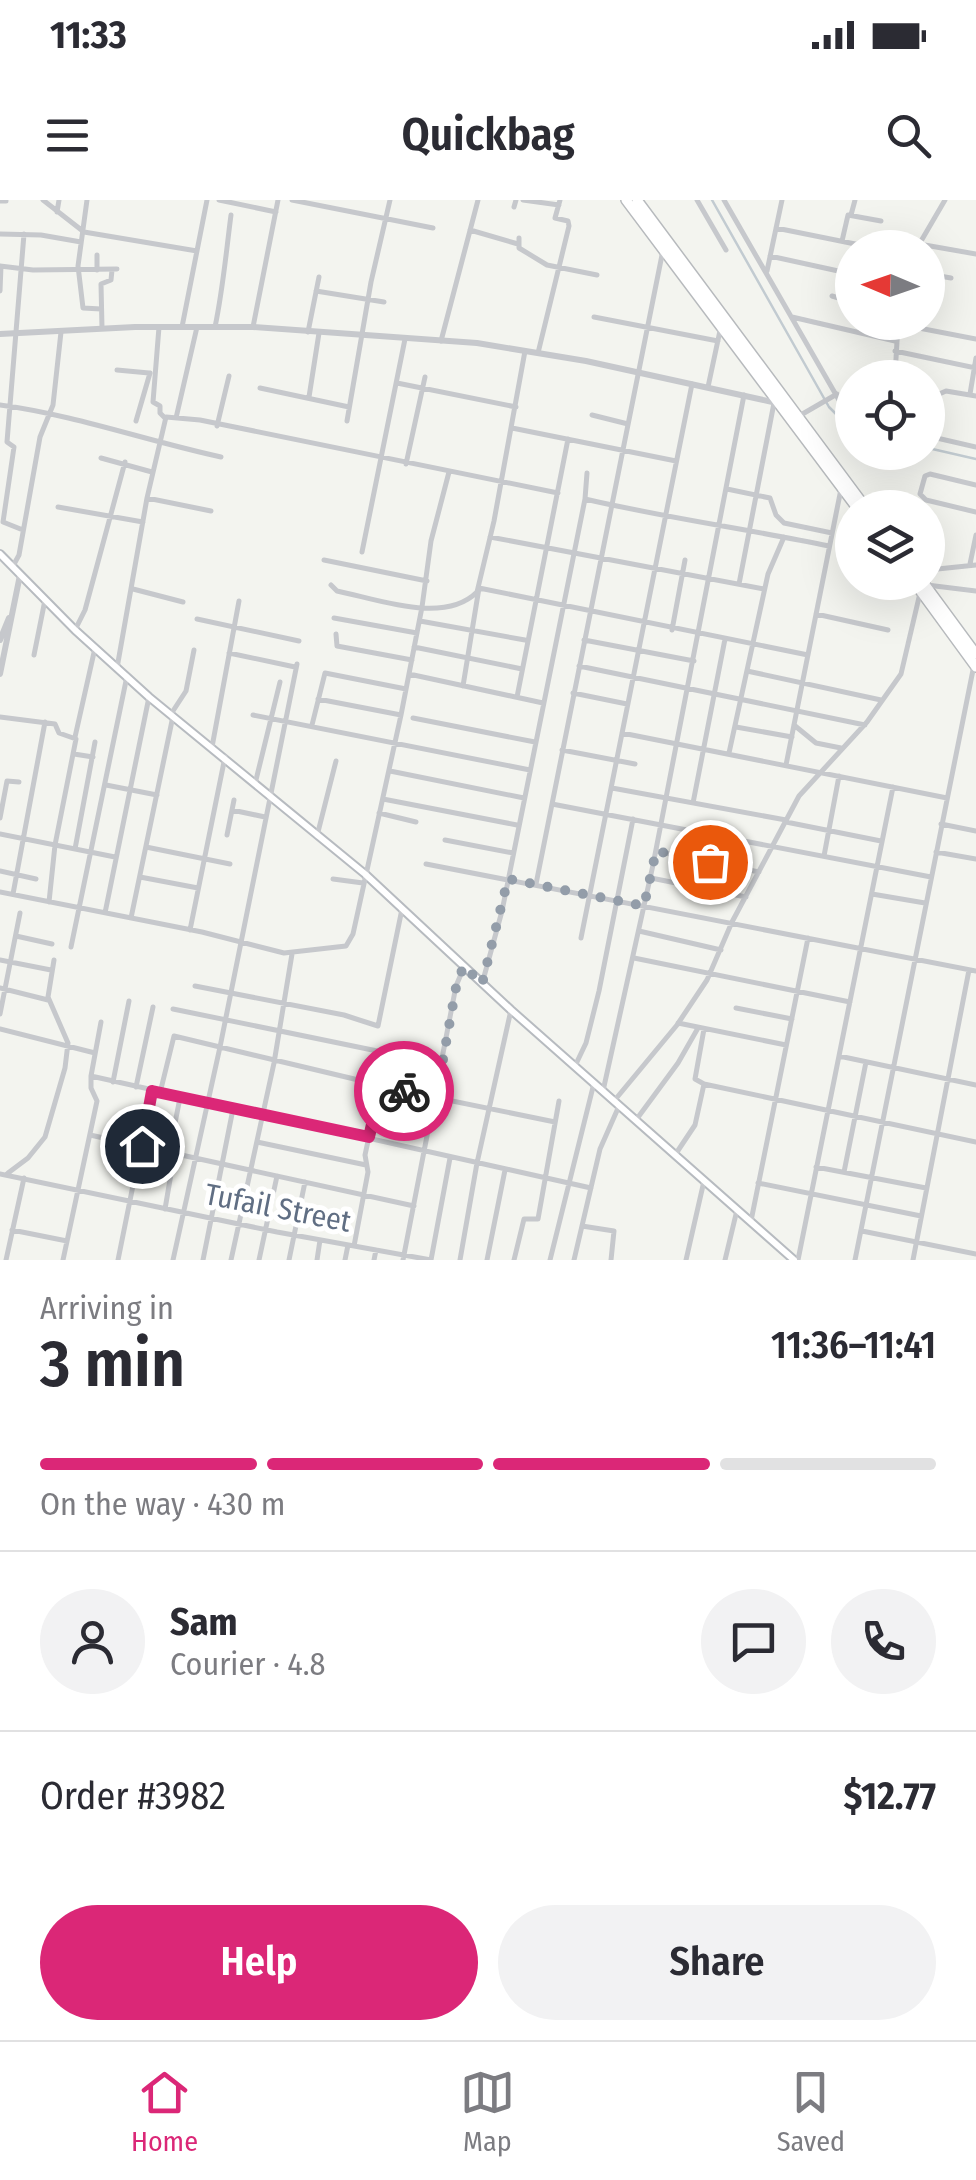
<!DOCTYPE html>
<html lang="en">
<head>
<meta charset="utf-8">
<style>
	body { margin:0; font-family:"Fira Sans Condensed",sans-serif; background:#f2f2f3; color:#2b2b33; height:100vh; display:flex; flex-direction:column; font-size:38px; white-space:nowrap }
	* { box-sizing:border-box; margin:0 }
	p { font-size:32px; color:#7c7c81 }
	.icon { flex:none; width:55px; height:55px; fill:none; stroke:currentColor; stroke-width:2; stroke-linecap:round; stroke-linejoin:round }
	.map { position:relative; height:1060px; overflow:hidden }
	.side { display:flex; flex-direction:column; background:#fff; flex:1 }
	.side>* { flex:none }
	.needle { width:65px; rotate:272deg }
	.buttons { position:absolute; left:835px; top:30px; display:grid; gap:20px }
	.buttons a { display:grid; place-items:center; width:110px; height:110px; border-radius:50%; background:#fff; box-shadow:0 10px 40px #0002; font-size:50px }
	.pin { position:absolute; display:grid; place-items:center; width:85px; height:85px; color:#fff; margin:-42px; border:5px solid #fff; border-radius:50%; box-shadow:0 2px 10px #0007 }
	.courier { position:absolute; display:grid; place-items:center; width:100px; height:100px; margin:-50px; border:8px solid #db2777; border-radius:50%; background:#fff; color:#222; box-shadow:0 2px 12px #0007 }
	.summary em { font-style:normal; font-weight:600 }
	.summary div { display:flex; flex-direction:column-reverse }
	.summary { display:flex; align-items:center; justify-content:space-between; height:170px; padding:0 40px }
	h1 { font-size:65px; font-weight:600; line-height:75px }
	.bar { display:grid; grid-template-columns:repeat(4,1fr); gap:15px 10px; align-content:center; height:120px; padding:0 40px }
	.bar i { height:12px; border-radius:8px; background:#e1e1e2 }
	.bar .active { background:#db2777 }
	.bar p { grid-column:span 4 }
	.line { display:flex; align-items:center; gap:25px; padding:0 40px; border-top:2px solid #e1e1e2 }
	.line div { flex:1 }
	.round { display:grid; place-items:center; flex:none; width:105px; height:105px; border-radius:52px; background:#f2f2f3 }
	.button { display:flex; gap:20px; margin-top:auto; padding:20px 40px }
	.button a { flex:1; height:115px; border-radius:60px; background:#db2777; color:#fff; font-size:40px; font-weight:600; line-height:115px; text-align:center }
	.button a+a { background:#f2f2f3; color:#2b2b33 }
	.status { display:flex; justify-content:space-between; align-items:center; height:70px; padding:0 50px; background:#fff; direction:ltr }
	.status svg { height:28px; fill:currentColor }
	header { display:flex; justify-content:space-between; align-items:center; height:130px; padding:0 40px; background:#fff; font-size:45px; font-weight:600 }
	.tab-bar { display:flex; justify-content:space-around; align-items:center; height:140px; border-top:2px solid #e1e1e2; background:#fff; font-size:28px; color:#7c7c81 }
	.tab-bar a { display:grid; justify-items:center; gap:5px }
	.tab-bar .active { color:#db2777 }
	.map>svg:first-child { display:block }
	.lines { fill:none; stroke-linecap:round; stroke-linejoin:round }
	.stream { stroke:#c2cbd1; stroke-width:2.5 }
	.secondary-casing { stroke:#b7bbc0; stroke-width:10 }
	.trunk-casing { stroke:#b7babd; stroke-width:12 }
	.minor { stroke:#c6c8cc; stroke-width:5 }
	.tertiary { stroke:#c6c8cc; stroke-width:6 }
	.secondary { stroke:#fff; stroke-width:6 }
	.trunk { stroke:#fff; stroke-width:9 }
	.done { stroke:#939da9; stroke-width:10; stroke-dasharray:0 18 }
	.route { stroke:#db2777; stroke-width:12 }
	.labels { text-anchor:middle; stroke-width:10; stroke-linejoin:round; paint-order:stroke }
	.street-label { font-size:30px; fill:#606e83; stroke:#fff }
</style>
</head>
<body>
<div class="status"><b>11:33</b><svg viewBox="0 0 49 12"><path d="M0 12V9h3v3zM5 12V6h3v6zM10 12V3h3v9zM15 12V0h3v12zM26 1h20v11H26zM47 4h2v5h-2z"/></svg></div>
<header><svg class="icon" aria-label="menu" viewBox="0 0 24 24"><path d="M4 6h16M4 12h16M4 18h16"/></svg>Quickbag<svg class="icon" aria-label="search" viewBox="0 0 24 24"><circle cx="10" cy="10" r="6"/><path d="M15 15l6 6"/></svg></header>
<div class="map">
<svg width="976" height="1060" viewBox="0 0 976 1060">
	<rect width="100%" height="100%" fill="#f3f4ef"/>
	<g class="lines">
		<path class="stream" d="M712,0L829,207L852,230
			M928,248L976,259"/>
		<g class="secondary-casing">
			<path id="secondary" d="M0,354L75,430L149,497L365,674L511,810L794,1060"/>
		</g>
		<g class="trunk-casing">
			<path id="trunk" d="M626,0L857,308
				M637,0L866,308
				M914,382L976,467
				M923,382L976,454"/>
		</g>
		<path class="minor" d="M43,0L84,32L197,51
			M87,0L78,66L83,108L101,109
			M219,0L276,12
			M292,0L433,28
			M523,0L559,5
			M697,0L726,50
			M724,0L843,207L852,216
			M0,1H6
			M514,7L516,0
			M57,12L59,0
			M851,15L855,0
			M776,28L875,48
			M470,30L518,44
			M0,34L41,35L81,42
			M519,38V48L547,65L597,75
			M842,41L848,15L881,21
			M919,44L976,54
			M917,48L945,0
			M770,56L852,74
			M0,66L33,70L117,69
			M97,70V55
			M767,71L782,0
			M928,74L951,78
			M0,91L1,66
			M316,91L384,102
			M832,96L852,102
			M594,117L718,141
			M792,117L895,141
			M898,124L976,139
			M159,127L153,202L160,206V213L165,218
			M182,127L207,0
			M215,127C223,89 226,53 231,15
			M253,127L278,0
			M102,128L101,84L111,80L112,70
			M308,132L319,77
			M441,141L478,0
			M895,151L976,168
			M538,153L569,26L568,21L555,18L560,0
			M117,170L149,173
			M895,176L898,124
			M397,183L516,207
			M708,187L721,126
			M260,188L349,207
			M970,194L976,158
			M309,197L319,133
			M930,198L946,191L976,196
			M0,205C75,215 147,241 221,257
			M592,215L628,224
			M799,216L837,194
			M176,218L197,127
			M136,221L150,173
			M347,221L371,82L390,0
			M217,226L229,176
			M512,228L676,261
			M928,236L976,247
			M101,258L152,272
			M406,264L425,177
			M587,273L585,299C666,318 748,329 829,346
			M976,285L930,274L925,276L920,294L926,300L976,312
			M727,289L770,298L776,315L784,323L832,333
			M147,298L211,311
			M58,307L143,322
			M866,307L888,308
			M23,330L3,322L14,247L7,242L24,34
			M490,337L764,389
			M362,352L405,139
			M324,360L427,381
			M970,364L976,335
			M13,366L19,355L40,237L53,205L61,132
			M928,370L976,365
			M739,384L774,203
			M331,385L337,391C377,399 444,425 477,392L494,321L525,151
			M927,385L976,391
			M133,389L183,402
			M816,414L888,430
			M334,418L417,433
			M197,419L299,441
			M420,421L525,440
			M75,430L85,410L125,262
			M672,430L685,360
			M336,434L337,446L412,460
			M584,440L694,461
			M414,447L522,469
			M229,453L295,467
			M34,455L45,400
			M579,466L865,525
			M117,468L147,298L166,217L200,220L558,293
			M747,471L881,500
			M409,474L543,503
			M463,486L479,388L808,455
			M573,493L627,504
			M517,497L568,239
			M318,499L401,515
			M171,514L186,491L194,450
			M253,515L530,570
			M0,517L55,524L59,533L76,539L55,645L49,702
			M413,518L535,542
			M312,525L325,473L406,489
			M794,525L816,543L841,548
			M736,527L792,537
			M622,533L947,598
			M75,537L95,448
			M212,547L239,401
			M562,550L635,564
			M729,553L768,374L784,337
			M74,554L93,557
			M786,565L841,289
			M390,571L524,598
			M255,584L280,482
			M106,585L157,595
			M612,588L786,620
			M383,599L517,625
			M693,603L725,439
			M552,604L931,677
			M232,610L265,617
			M379,613L416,622
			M0,618L7,581L19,582
			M786,622L881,641
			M941,624L976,631
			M0,634L115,657
			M227,635L234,600
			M317,636L336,561
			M445,640L513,653
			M146,647L230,664
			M75,649L95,542
			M656,651L759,672
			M936,652L976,659
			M824,656L839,576
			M709,662L715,635
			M426,664L976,771
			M0,671L36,679
			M140,677L198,688
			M651,678L746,697
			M333,679L363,683
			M536,684L663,50
			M0,692L202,732L284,753L346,746L353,734L401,515L422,407L431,341L449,272
			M13,694L45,522
			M872,694L925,703
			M105,713L149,497
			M131,718L173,516
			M190,730L225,557
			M639,731L721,750
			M16,736L52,744
			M581,738L692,184
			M71,747L127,476
			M634,758L850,802
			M0,760L51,770
			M482,784L502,711L585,299
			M195,786L344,815L378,826L402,709
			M0,788L48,800
			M736,808L792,819
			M173,809L387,853L365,955L368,972L354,1046
			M0,814L20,713
			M101,822L91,876L591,988
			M678,823L786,845
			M0,829L95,853
			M839,856L976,885
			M575,866L586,843L599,791L633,619
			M113,882L129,801
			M704,884L695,879L704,829
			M136,887L153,807
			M603,891L653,665L744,195
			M160,893L174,836L413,893L555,922
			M614,901L677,825L707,780L732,722L799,596L867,522L901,474L920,393
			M374,914L430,926
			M636,920L678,863L698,828
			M90,935L414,1006
			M257,942L366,965
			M675,955L695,925L704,884L976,942
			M816,967L926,988
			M844,972L866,862
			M8,973L28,958L45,937L65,868L68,843L48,797L54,760
			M0,974L277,1032L431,1060L450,958
			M758,983L921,1016
			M165,1009L171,974L166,968L180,898
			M751,1021L808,738
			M582,1026L614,1031L611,1060
			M12,1030L67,1041
			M862,1031L976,1054
			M6,1060L24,978
			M63,1060L97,901L91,888V876
			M118,1060L152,891
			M173,1060L220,847L297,464
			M203,1060L233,909
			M231,1060L274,863L292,754
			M259,1060L277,976
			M289,1060L305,982
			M317,1060L320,1040
			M345,1060L348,1045
			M374,1060L376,1050
			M403,1060L456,786L464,767
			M460,1060L477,963L511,810
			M487,1060L505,970
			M514,1060L524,1019H538L559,901
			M550,1060L594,883
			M574,1060L600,949L619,906
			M686,1060L704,981
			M725,1060L737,1010
			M798,1060L893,587
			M855,1060L974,465
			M913,1060L969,770"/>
		<path class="tertiary" d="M0,134L135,127H253L477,143L586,161L777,203
			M0,440L9,418
			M0,474L20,375"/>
		<use href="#secondary" class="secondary"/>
		<use href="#trunk" class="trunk"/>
	</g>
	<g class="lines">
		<path class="done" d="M404,891L436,898L457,782L464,766L482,784L508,679L644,706L656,651L710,662"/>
		<path class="route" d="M142,946L152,891L369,937L381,886L404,891"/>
	</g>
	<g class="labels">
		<g class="street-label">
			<text transform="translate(278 1008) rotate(11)" y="10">Tufail Street</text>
		</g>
	</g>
</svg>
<div class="buttons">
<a><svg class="needle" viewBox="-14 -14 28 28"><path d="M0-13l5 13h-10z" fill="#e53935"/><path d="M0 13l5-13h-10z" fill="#7c7c81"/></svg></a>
<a><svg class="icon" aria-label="locate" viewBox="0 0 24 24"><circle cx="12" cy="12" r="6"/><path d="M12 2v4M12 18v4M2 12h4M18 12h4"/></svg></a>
<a><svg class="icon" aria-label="layers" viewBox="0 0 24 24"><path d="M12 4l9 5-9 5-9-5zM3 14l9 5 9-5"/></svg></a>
</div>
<div class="pin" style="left:710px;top:662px;background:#ea580c"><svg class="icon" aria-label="bag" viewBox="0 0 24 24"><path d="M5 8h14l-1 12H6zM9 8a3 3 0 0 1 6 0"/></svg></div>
<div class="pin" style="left:142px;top:946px;background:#1f2937"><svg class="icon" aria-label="home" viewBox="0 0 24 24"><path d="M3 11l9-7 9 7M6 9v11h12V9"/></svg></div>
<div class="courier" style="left:404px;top:891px"><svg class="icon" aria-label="bike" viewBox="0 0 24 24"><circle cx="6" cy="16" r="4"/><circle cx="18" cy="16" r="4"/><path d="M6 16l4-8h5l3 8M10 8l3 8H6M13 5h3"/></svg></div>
</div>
<section class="side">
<div class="summary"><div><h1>3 min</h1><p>Arriving in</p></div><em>11:36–11:41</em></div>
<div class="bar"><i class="active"></i><i class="active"></i><i class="active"></i><i></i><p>On the way · 430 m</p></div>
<div class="line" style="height:180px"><a class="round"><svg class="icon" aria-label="person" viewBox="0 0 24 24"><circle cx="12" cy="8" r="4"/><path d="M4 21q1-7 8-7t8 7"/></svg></a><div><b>Sam</b><p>Courier · 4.8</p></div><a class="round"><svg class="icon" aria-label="chat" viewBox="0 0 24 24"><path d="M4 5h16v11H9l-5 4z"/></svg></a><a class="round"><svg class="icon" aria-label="phone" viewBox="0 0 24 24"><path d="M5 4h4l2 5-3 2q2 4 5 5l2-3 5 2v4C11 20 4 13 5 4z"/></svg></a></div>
<div class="line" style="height:130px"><div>Order #3982</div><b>$12.77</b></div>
<div class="button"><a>Help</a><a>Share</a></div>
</section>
<nav class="tab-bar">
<a class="active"><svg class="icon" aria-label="home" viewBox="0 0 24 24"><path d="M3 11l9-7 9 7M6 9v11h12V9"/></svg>Home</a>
<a><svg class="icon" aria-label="map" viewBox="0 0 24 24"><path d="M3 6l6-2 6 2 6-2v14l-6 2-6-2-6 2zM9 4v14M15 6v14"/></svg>Map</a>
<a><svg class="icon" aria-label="saved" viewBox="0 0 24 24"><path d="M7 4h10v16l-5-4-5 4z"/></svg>Saved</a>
</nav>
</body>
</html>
